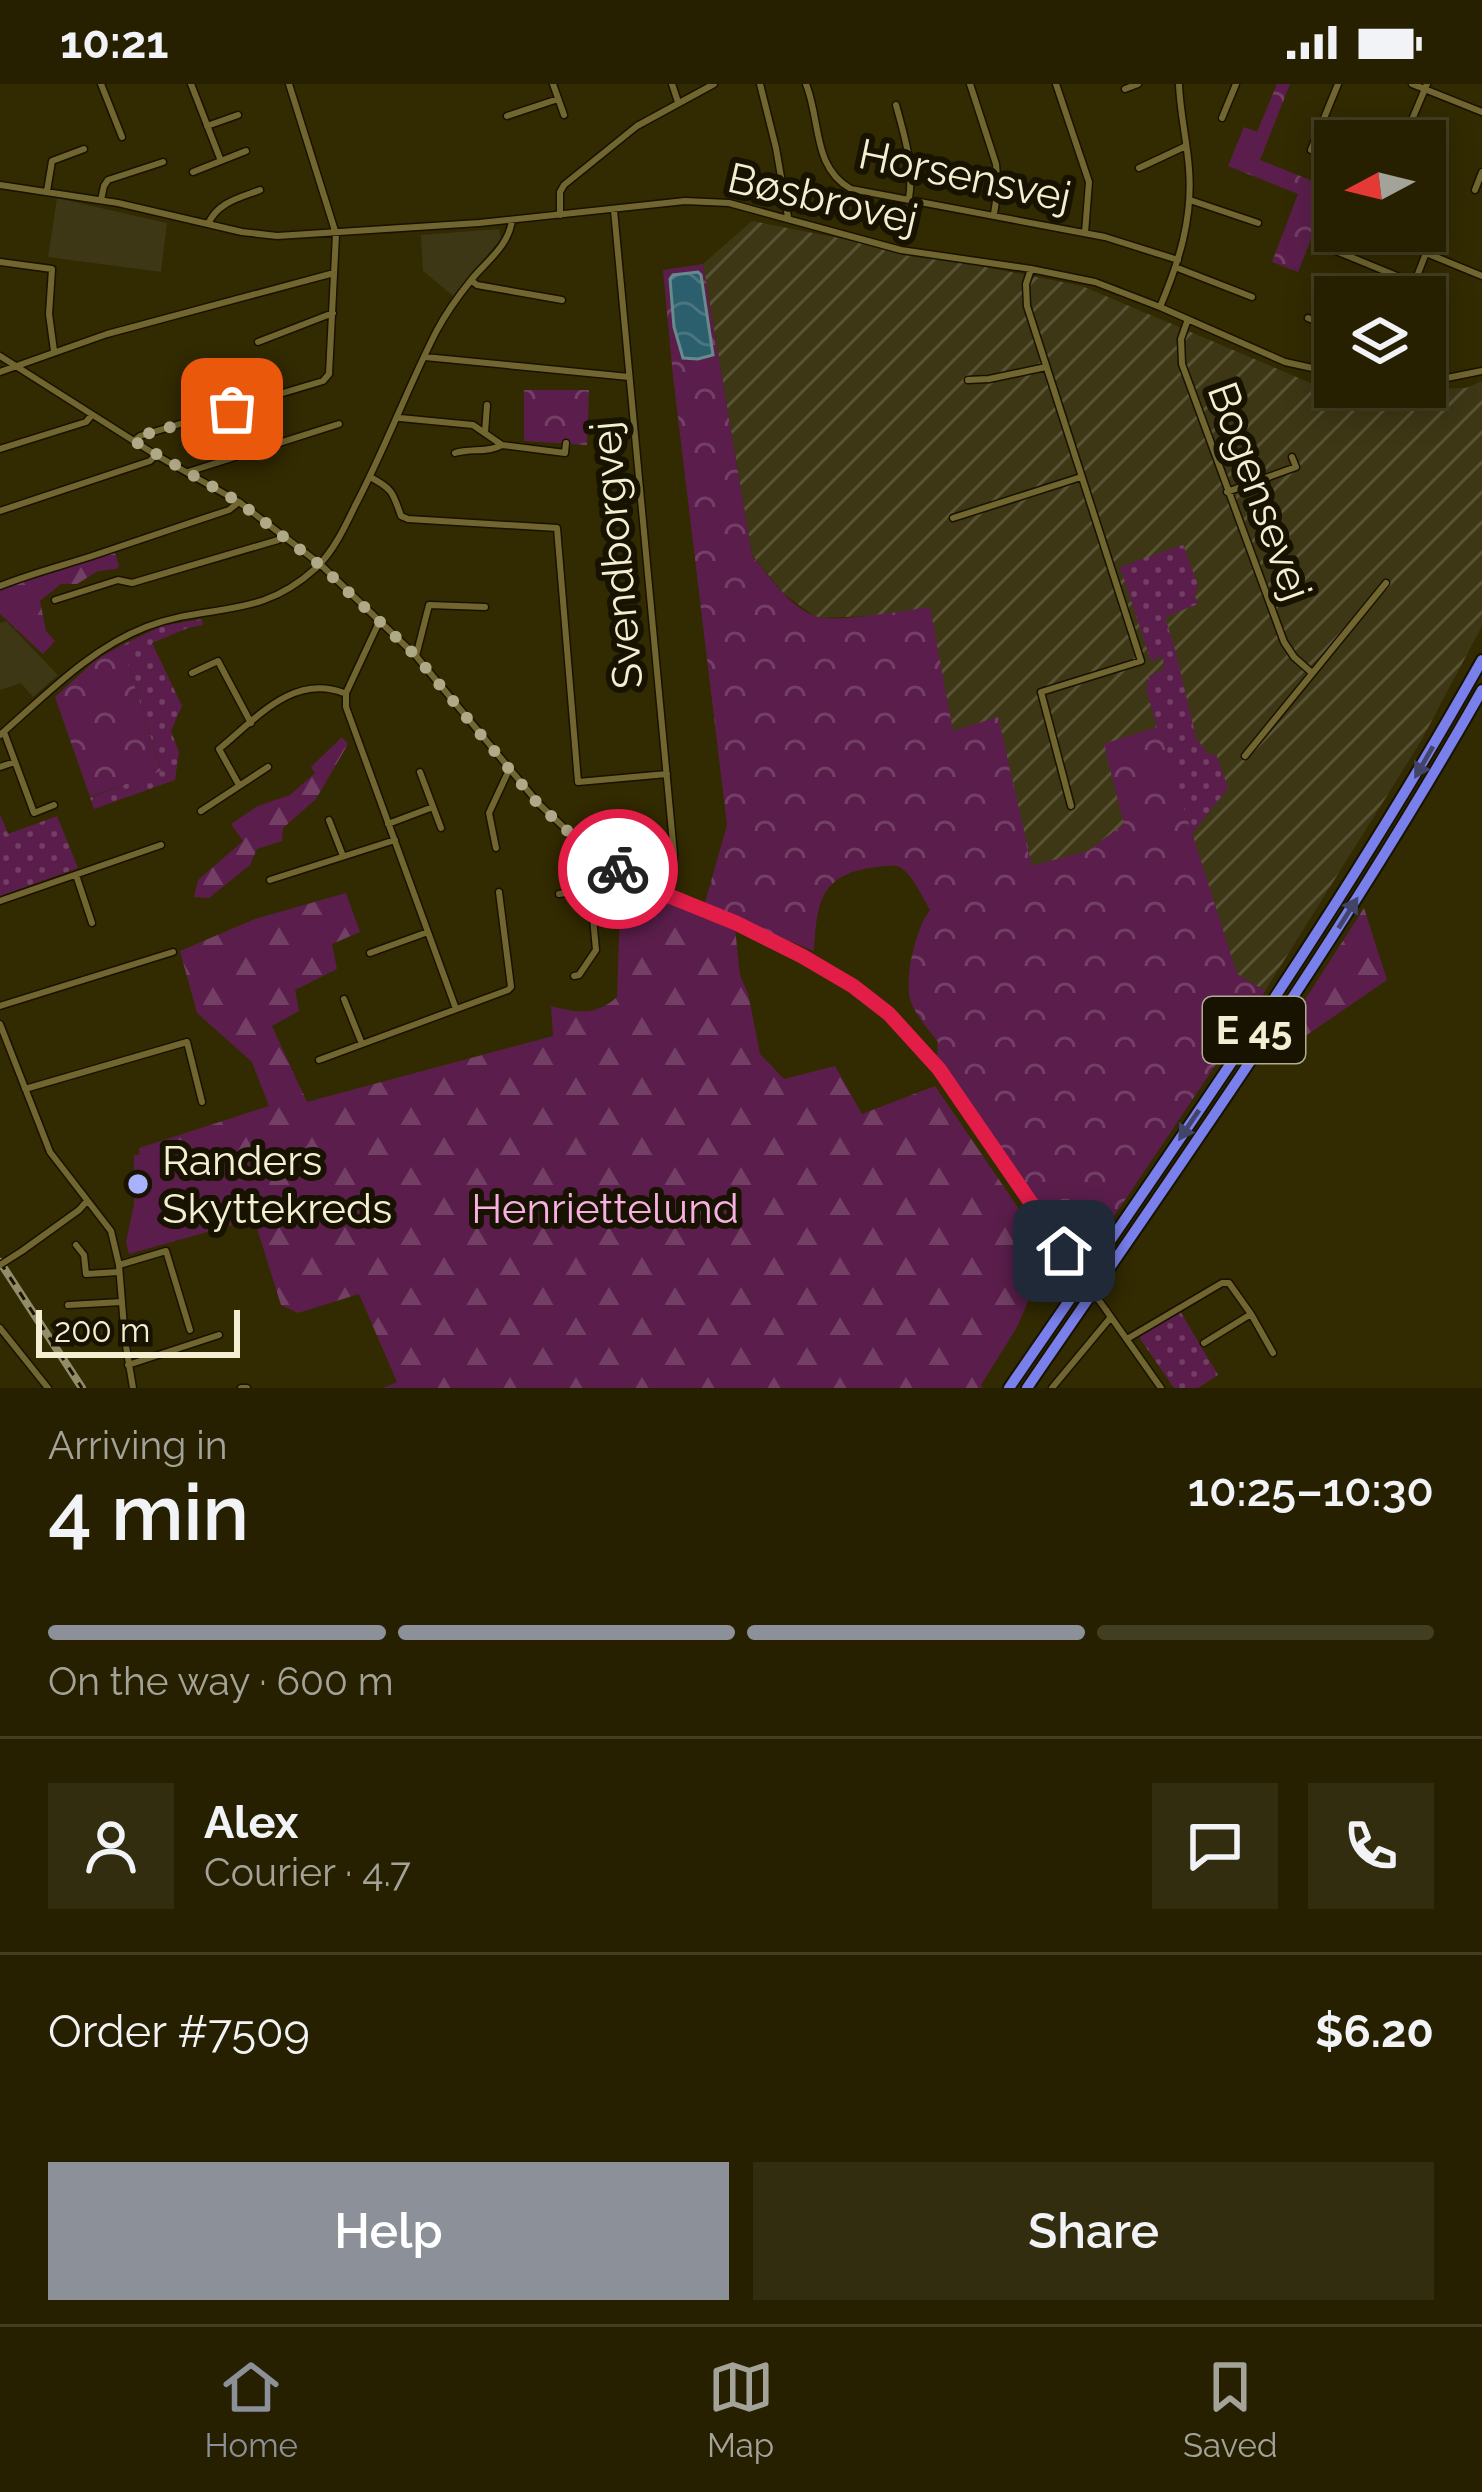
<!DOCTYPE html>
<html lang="en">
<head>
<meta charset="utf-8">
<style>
	body { margin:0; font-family:Raleway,sans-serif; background:#322d0f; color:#f1f3f6; height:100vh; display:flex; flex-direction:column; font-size:45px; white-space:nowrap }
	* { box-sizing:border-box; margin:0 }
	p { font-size:39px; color:#a4a399 }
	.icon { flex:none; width:66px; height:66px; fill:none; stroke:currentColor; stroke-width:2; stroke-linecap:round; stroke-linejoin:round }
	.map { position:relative; height:1304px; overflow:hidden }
	.drawer { display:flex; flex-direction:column; background:#262000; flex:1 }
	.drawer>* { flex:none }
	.needle { width:78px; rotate:263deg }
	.buttons { position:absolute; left:1314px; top:36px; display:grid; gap:24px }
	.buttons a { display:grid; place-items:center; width:132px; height:132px; border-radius:0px; background:#262000; box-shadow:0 6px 30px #0003,0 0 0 3px #423e22; font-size:60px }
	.scale { position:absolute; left:36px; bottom:30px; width:204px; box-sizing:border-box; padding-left:12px; border:6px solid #f4eed2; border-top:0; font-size:33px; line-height:42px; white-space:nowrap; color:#f4eed2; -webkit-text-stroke:9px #171300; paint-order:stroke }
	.pin { position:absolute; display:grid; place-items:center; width:102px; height:102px; color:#fff; margin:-51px; border-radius:24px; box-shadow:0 6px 18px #0006 }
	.courier { position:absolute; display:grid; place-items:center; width:120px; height:120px; margin:-60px; border:9px solid #e11d48; border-radius:50%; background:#fff; color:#222; box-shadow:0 3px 15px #0007 }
	.overview em { font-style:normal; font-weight:600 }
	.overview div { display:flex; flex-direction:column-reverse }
	.overview { display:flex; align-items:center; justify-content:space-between; height:204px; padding:0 48px }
	h1 { font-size:78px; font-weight:600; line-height:90px }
	.bar { display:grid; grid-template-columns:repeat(4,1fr); gap:18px 12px; align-content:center; height:144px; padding:0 48px }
	.bar i { height:15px; border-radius:9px; background:#423e22 }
	.bar .active { background:#8c9099 }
	.bar p { grid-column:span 4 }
	.line { display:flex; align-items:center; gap:30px; padding:0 48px; border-top:3px solid #423e22 }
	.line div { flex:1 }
	.round { display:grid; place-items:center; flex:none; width:126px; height:126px; border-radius:0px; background:#322d0f }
	.cta { display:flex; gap:24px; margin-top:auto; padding:24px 48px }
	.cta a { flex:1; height:138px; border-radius:0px; background:#8c9099; color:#fff; font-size:48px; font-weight:600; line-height:138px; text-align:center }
	.cta a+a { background:#322d0f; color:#f1f3f6 }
	.status { display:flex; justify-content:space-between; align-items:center; height:84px; padding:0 60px; background:#262000; direction:ltr }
	.status svg { height:33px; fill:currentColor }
	.tab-bar { display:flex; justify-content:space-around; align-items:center; height:168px; border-top:3px solid #423e22; background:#262000; font-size:33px; color:#a4a399 }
	.tab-bar a { display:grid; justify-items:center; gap:6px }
	.tab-bar .active { color:#8c9099 }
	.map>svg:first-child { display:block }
	.built { fill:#3e3715 }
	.industrial { fill:url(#industrial-furrows) }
	.grass { fill:url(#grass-dots) }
	.forest { fill:url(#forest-firs) }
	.park { fill:url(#park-crowns) }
	.pitch { fill:#5b1e4c }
	.water { fill:url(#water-waves); stroke:#688a8b; stroke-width:3 }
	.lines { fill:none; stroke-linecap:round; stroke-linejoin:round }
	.minor-casing { stroke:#181200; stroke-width:9 }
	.highway-casing { stroke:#181200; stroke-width:14 }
	.minor { stroke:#71662f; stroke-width:6 }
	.highway { stroke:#7980ec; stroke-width:10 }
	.rail-casing { stroke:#938c69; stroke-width:8 }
	.rail { stroke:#171300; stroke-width:3; stroke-dasharray:9; stroke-linecap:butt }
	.minor-bridge-casing { stroke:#181200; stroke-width:9; stroke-linecap:butt }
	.minor-bridge { stroke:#71662f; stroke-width:6 }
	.oneway { fill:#43446a }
	.done { stroke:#b0a988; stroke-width:12; stroke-dasharray:0 21.6 }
	.route { stroke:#e11d48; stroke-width:15 }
	.poi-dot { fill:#a7b1fc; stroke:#171300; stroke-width:4.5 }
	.labels { text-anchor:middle; stroke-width:12; stroke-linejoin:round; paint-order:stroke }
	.shield { fill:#171300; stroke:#b2ac93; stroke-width:3 }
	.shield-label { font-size:39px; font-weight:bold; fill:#f4eed2 }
	.street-label { font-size:42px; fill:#f4eed2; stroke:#171300 }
	.poi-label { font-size:42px; fill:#f4eed2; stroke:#171300; text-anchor:start }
	.park-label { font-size:42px; fill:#f8afe2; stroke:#171300 }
</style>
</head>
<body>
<div class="status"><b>10:21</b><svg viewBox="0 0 49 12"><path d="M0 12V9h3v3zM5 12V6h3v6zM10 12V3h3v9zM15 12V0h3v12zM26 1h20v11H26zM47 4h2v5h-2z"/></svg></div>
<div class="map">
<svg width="1482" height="1304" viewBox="0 0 1482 1304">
	<defs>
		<pattern id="industrial-furrows" width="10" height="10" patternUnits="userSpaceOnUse" patternTransform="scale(3)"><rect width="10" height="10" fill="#3e3715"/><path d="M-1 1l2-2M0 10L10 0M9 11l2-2" fill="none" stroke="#5a5436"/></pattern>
		<pattern id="grass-dots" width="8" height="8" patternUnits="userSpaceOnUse" patternTransform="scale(3)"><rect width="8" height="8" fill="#5b1e4c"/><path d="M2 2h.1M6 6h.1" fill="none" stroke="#733f65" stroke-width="1.8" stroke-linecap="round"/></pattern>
		<pattern id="forest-firs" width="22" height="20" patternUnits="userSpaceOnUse" patternTransform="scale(3)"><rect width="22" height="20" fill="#5b1e4c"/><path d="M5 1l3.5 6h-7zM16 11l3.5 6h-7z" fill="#733f65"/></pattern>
		<pattern id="park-crowns" width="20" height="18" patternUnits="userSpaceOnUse" patternTransform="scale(3)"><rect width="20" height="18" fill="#5b1e4c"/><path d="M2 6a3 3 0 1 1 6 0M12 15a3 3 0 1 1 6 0" fill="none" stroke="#733f65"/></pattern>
		<pattern id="water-waves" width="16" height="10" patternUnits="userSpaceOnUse" patternTransform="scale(3)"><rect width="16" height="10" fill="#2c5f6d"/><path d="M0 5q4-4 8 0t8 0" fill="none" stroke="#4b7681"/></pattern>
	</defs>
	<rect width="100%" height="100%" fill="#322a00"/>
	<path class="built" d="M57,114L167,139L161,188L48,173Z
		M499,145L501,155L453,212L423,187L421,151Z
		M6,537L58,591L33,613L21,599L0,606V539Z"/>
	<path class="industrial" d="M752,137L1082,202L1332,308L1466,304L1482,297V542L1421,657L1265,907L1237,891L1158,643L1124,740L1088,767L1031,783L998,634L953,648L870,532L817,534L784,510L752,471L703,180Z"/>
	<path class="grass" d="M1183,461L1198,501L1195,512L1198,520L1165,533L1176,569L1196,654L1209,671L1216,670L1228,704L1192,750L1237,890L1265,907L1104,1147L1082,870L867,540L928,525L953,648L998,633L1032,782L1088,767L1124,740L1104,660L1157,643L1146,605L1149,592L1164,585L1163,573L1151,577L1120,483Z
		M202,535L203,541L188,544L152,559L182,622L171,647L179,668L175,696L94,725L90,714L161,686L122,561L162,542Z
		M0,730L8,750L57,732L78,784L0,812Z
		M1180,1227L1218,1291L1198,1304H1174L1139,1253Z"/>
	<path class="forest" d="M115,469L119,482L117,485L98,487L77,500H61L40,517L46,547L55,557L43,570L0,530V505L45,488Z
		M342,653L348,660L316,715L283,744L282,757L257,765L250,781L209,814L194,813L198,796L243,757L231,740L258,722L290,711L315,689L311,683Z
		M621,795L703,834L735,844L740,892L748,909L760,970L784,995L835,982L862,1030L935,1002L1049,1169L1017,1243L981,1301L983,1304H383L397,1298L359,1210L298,1229L281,1221L235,1074L140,1075L139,1064L269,1022L252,978L197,929L180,867L255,835L346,809L360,848L332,860L337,885L295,906L299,927L272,942L307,1018L553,952L551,922C576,929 596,932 617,913Z
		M1364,824L1387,896L1263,981Z"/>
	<path class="park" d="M1277,0H1290L1260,76L1335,106V126L1324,122L1298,188L1272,178L1298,110L1228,82L1244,43L1257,48Z
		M703,180L752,472C770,492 788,522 815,532C833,540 907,526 930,523L953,647L998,633L1031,782L1088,767L1124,740L1104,660L1158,643L1237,890L1265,907L1098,1156L1078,1166L1066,1160L947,991L937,973L938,958C928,945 917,933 911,918C903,896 916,844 930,826C923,814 915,796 905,787C897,779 887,782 878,783C821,789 817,816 814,867L704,822L727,741L673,292L663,186Z
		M524,306H589L587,361L524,357Z
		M122,561L161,687L90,713L55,613L97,575Z"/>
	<path class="pitch" d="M180,1069L183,1081L235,1071L245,1079L257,1122L250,1136L129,1170L126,1158L134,1120V1071Z"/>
	<path class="water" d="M698,188L701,191L713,271L698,275L683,274L674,243L670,195L673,191Z"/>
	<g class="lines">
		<g class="minor-casing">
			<path id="minor" d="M101,0L122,53
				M191,0L221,77
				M553,0L564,31
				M672,0L678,18
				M760,0L776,64L788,133
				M806,0C821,37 812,83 851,105L1105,153L1178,176
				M970,0L996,80L998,104L994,130
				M1056,0L1089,98L1085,149
				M1412,0L1482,28
				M1125,5L1138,0
				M896,21C905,54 914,81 909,115
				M507,32L558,15
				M1222,34L1236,0
				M207,42L238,31
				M1403,57L1427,0
				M1311,66L1338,0
				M1139,84L1186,62
				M193,88L246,67
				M0,101L118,119L242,148L277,152L479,139L685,117L729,119L901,166L1031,185L1095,198L1160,223L1285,278L1335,289
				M1475,106L1482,88
				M47,107L52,77L84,65
				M101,116L104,102L108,96L163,78
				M1190,116L1258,139
				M614,126L674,770L673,784L663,810
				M560,131V108L564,101L637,42L714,0
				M208,140C218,118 239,114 260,106
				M1336,167L1414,199
				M0,178L52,185L49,230L54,267
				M1175,183L1252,213
				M1031,185L1026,200L1027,222L1141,577L1041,608L1071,722
				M472,197L477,201L562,216
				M1409,213L1426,169L1482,192
				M1160,223C1179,178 1193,134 1189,85C1187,56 1180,29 1179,0
				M1308,234L1335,245
				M1188,235L1181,255L1182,280L1284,558L1294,573L1312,589
				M1425,250L1435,254L1437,248
				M258,258L333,229
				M0,272L156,371L239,418L320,480L416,572L539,720L571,750L605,777L657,807L736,839L802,872L853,902L889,930L939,985L1070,1175
				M425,273L629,293
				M0,288L107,250L334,189
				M1425,295L1437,296L1482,287
				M968,296L989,295L1046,283
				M400,334L473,341L502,361L565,369L566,359
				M485,349L487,321
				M134,357L140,352L323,297L329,290L336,150L289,0
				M0,365L86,338L91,332
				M455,369C470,364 489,369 502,361
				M188,388L339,340
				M370,393C393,405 393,409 401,432L408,435L557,444L578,698L667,690
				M1227,408L1296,383L1292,373
				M0,427L150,377L156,371
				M953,434L1081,393
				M0,502C30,490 61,482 92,472C137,457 183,441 229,426L239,418
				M55,516L118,496L132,499L278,456L284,451
				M380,536L346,609V623L456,925
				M416,572L429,521L485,523
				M192,589L218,577L251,639
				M4,648L34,729L54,721
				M0,651C45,612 89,565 146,543C211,518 258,537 316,484C333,468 345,443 355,422C385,365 407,305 436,248C446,229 459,211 472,195C488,176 509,161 512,136
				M1245,672L1386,499
				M0,683L15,678
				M420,688L441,744
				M239,701L219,665C256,635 293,589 344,609
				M201,727L268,683
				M329,736L343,772
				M388,740L433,723
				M496,764L489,729L509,686
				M76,791L92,839
				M270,796L395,756
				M559,810L591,805
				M0,817L161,761
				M370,869L428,848
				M574,892L579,891L596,866L590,801L605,777
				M344,915L362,960
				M0,922L173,868
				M0,940L50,1068L111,1147L119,1181L125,1256L133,1304
				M319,976L508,906L511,903L499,808
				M25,1005L187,958L202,1018
				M76,1161L84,1171L86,1190L119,1188
				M22,1167L79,1126L87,1117
				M119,1181L166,1167L190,1246
				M68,1221L122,1218
				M1106,1226L1161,1304
				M0,1244L48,1304
				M1127,1255L1222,1199H1229L1251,1230L1273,1269
				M1204,1259L1251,1230
				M128,1281L219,1251
				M241,1304H247
				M1052,1304L1111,1233"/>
		</g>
		<g class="highway-casing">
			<path id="highway" d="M1009,1304C1173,1065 1340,829 1482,576
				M1027,1304C1184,1075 1345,848 1482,606"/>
		</g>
		<use href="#minor" class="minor"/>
		<use href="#highway" class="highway"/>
		<g class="rail-casing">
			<path id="rail" d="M0,1178L82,1304"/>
		</g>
		<use href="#rail" class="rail"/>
		<g class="minor-bridge-casing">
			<path id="minor-bridge" d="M1070,1176L1106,1226
				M0,1181L22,1167"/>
		</g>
		<use href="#minor-bridge" class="minor-bridge"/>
	</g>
	<defs><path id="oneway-solid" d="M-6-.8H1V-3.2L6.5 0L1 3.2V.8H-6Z" transform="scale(3)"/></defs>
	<g class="oneway">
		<use href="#oneway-solid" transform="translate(1424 678) rotate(120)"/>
		<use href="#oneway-solid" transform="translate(1348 829) rotate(-58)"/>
		<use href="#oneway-solid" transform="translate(1189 1041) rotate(124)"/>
	</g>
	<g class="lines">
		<path class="done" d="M232,325L140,352L134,357L239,418L320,481L416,572L538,720L571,750L618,785"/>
		<path class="route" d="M618,785L657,807L736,839L802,872L853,902L889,930L939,985L1064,1167"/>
	</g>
	<circle class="poi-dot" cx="138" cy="1100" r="12"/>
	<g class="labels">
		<rect class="shield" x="1203" y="913" width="102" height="66" rx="9"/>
		<g class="shield-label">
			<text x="1254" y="960">E 45</text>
		</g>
		<g class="street-label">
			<text transform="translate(965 91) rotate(12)" y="15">Horsensvej</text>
			<text transform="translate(823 114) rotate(13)" y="15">Bøsbrovej</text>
			<text transform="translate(1260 407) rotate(70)" y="15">Bogensevej</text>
			<text transform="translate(616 471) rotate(-95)" y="15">Svendborgvej</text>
		</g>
		<g class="poi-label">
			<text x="162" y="1091">Randers<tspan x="162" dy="48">Skyttekreds</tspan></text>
		</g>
		<g class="park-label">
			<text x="605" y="1139">Henriettelund</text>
		</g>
	</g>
</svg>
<div class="buttons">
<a><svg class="needle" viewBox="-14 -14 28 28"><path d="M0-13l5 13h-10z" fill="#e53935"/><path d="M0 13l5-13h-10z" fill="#a4a399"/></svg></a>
<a><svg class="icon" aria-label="layers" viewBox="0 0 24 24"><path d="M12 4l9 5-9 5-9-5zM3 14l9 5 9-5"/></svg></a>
</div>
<div class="scale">200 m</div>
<div class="pin" style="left:232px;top:325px;background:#ea580c"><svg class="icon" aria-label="bag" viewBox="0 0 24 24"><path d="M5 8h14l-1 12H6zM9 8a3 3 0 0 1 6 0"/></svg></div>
<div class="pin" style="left:1064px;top:1167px;background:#1f2937"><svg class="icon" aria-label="home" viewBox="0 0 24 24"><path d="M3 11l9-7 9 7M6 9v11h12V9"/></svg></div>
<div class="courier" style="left:618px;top:785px"><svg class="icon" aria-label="bike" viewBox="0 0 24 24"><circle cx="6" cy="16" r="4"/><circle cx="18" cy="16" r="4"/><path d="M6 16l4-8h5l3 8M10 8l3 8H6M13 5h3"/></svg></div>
</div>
<section class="drawer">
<div class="overview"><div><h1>4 min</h1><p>Arriving in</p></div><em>10:25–10:30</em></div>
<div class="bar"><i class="active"></i><i class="active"></i><i class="active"></i><i></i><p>On the way · 600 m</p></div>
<div class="line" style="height:216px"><a class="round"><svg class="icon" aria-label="person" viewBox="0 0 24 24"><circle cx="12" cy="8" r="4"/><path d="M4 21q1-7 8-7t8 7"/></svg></a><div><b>Alex</b><p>Courier · 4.7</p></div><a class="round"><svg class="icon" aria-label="chat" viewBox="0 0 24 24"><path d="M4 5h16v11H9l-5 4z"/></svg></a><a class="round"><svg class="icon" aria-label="phone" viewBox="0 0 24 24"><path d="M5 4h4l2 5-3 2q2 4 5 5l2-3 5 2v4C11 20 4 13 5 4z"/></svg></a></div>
<div class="line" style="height:156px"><div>Order #7509</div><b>$6.20</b></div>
<div class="cta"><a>Help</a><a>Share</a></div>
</section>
<nav class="tab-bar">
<a class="active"><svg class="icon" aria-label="home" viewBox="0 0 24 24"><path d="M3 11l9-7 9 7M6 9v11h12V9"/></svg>Home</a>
<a><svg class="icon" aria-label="map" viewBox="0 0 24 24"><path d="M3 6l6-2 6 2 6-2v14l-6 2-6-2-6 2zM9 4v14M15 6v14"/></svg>Map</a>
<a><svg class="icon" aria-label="saved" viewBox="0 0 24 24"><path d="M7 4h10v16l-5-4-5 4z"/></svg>Saved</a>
</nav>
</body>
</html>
